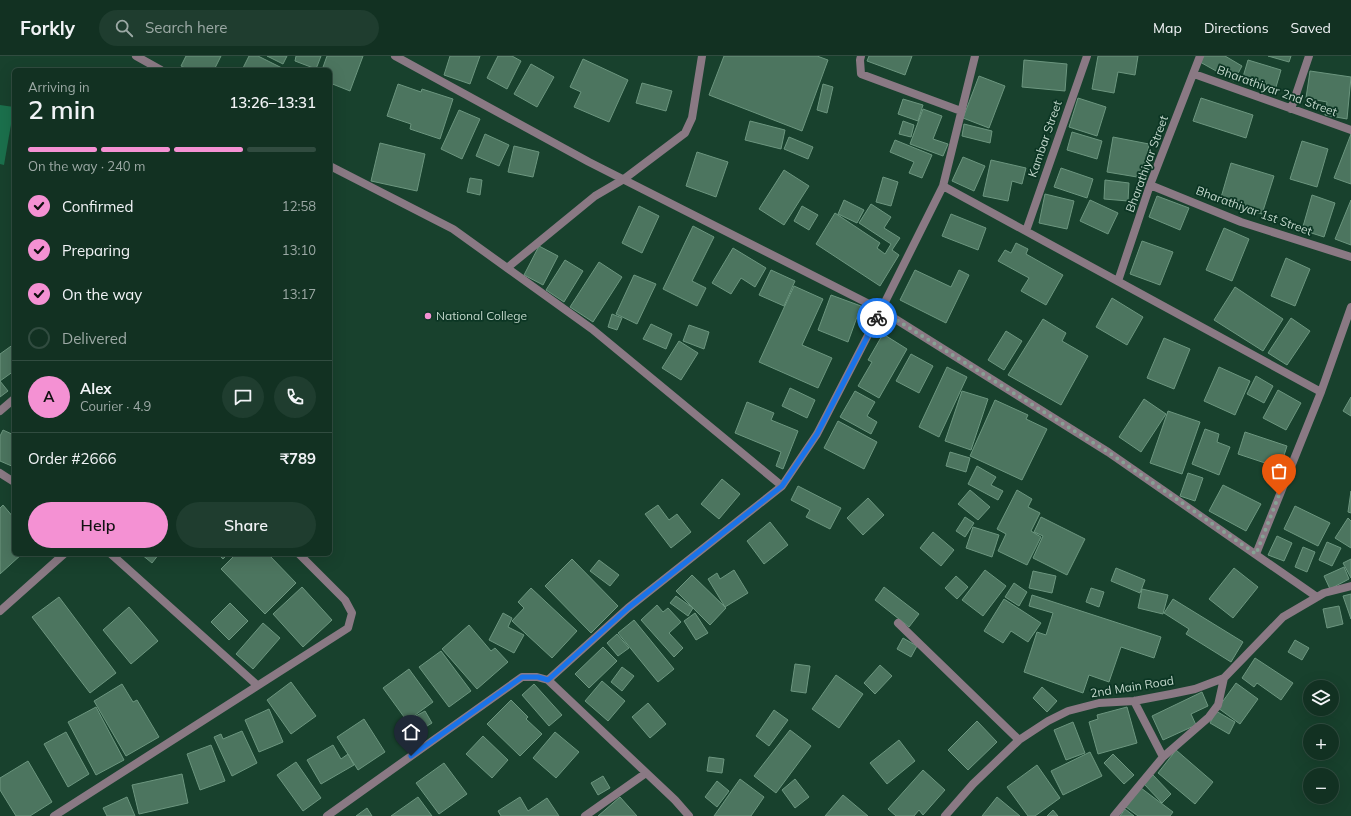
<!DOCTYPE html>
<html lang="en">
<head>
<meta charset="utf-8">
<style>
	body { margin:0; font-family:Mulish,sans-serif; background:#1f3d2f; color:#f1f3f6; height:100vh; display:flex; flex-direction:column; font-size:15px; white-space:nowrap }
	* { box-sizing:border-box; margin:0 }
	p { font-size:13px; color:#9ca9a5 }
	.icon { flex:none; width:22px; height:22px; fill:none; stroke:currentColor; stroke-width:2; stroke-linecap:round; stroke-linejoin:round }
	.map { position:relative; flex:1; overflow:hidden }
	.details { position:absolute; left:12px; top:12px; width:320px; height:488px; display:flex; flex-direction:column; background:#123122; border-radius:6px; box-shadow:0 4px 16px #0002,0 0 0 1px #314c40 }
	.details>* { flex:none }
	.controls { position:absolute; left:1303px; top:624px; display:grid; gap:8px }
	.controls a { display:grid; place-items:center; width:36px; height:36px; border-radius:50%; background:#123122; box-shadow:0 4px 16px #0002,0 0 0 1px #314c40; font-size:20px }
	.pin { position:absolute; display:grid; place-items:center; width:34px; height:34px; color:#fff; margin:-41px -17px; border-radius:50% 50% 50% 0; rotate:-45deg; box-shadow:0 0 4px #0007 }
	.pin .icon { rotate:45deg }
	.courier { position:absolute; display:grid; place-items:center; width:40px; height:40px; margin:-20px; border:3px solid #1a73e8; border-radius:50%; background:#fff; color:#222; box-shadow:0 1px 5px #0007 }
	.head em { font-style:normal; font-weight:600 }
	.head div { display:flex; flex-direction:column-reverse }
	.head { display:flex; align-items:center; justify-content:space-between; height:68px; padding:0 16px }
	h1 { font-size:26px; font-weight:600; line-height:30px }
	.bar { display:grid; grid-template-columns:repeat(4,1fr); gap:6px 4px; align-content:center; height:48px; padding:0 16px }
	.bar i { height:5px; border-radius:3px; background:#314c40 }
	.bar .selected { background:#f491d3 }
	.bar p { grid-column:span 4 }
	.line { display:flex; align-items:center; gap:10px; padding:0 16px; border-top:1px solid #314c40 }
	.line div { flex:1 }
	.round { display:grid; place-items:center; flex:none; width:42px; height:42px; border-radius:21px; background:#1f3d2f }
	ol { padding:0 16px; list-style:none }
	li { display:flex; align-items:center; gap:12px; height:44px }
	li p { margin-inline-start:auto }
	li .icon { padding:4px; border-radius:50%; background:#f491d3; color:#111; stroke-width:4 }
	li:last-child { color:#9ca9a5 }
	li i { width:22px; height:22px; border:2px solid #314c40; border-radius:50% }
	.cta { display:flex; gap:8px; margin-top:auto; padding:8px 16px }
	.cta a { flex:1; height:46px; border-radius:24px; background:#f491d3; color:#111; font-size:16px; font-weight:600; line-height:46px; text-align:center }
	.cta a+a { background:#1f3d2f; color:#f1f3f6 }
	header { display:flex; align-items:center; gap:24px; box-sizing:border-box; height:56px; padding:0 20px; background:#123122; border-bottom:1px solid #314c40 }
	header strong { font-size:19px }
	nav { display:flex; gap:22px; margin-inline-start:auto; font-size:14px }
	.search { width:280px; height:36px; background:#1f3d2f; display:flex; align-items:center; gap:10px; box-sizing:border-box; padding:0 14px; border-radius:22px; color:#9ca9a5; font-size:15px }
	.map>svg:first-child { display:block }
	.green { fill:#1b704c }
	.building { fill:#4c755f; stroke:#6c967f }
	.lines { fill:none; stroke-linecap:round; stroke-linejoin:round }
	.street { stroke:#8a7984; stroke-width:8 }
	.done { stroke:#86a294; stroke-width:4; stroke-dasharray:0 7.2 }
	.route { stroke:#1a73e8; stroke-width:5 }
	.poi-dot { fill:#f491d3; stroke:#0c3624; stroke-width:1.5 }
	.labels { text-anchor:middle; stroke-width:3.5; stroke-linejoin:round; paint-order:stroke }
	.street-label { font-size:12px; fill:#c2d7cb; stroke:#0c3624 }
	.poi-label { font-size:12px; fill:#c2d7cb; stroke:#0c3624; text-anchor:start }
</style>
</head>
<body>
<header>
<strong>Forkly</strong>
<div class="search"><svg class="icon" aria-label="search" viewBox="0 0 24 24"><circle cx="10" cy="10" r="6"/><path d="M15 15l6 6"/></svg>Search here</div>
<nav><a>Map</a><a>Directions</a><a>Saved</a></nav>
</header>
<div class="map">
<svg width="1351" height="760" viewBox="0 0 1351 760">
	<rect width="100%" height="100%" fill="#18412d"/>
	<path class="green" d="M0,49L14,51L4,109L0,108Z"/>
	<path class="building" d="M186,0H221L214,14H189L181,10Z
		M249,0H258L286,14H242Z
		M267,0H287L283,8Z
		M296,0H321L316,13L295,5Z
		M327,0H363L350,35L330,27V14H322Z
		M450,0H480L470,28L444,19Z
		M498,0H512L521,5L507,33L487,22Z
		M724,0H817L828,4L802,75L709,39Z
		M869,0H912L905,19L867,5Z
		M1098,0H1138L1135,19L1118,16L1114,37L1092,33Z
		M1204,0H1225L1242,10L1234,25L1200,6Z
		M1268,0H1291L1289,6Z
		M583,3L628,24L609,66L574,51L581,36L570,31Z
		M1024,4L1067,8L1065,35L1022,31Z
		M1248,4L1281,14L1276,31L1243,21Z
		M531,8L554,21L537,51L514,38Z
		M1310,15L1351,21L1347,63L1325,59L1327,46L1306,42Z
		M979,20L1005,30L989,72L963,62Z
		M642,27L672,35L666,55L636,47Z
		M398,28L421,36L422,33L453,43L440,83L410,73L411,68L387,60Z
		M823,28L833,31L827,57L817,54Z
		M1078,42L1106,51L1097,80L1069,71Z
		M1201,42L1253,59L1246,82L1193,65Z
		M903,43L923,49L918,65L898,58Z
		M923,53L942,60L933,83L948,88L943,100L910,88Z
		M459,54L480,63L462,103L441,93Z
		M750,65L785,74L781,93L745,84Z
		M903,65L914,69L911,81L899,78Z
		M964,68L992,75L990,87L962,80Z
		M1072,76L1102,85L1097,103L1067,94Z
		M485,78L509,89L499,110L476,100Z
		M1351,78V128L1334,122Z
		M789,81L813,91L808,103L784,93Z
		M1113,81L1149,88L1143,122L1107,116Z
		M895,84L932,99L922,122L909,117L914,106L890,96Z
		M1302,85L1328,93L1317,131L1290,123Z
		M380,87L425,98L417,135L371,125Z
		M514,90L539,96L533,121L508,116Z
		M697,96L728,106L716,141L686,130Z
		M963,101L985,110L974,135L952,125Z
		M991,104L1026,112L1022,128L1012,125L1008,145L983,140Z
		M1231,107L1274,120L1262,158L1220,145Z
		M1061,112L1093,123L1087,142L1054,131Z
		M784,114L809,130L784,169L759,153Z
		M883,121L898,126L891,150L876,146Z
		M470,122L482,124L480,139L467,136Z
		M1105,124L1129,127L1128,145L1104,143Z
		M1045,138L1074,145L1067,173L1039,167Z
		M1312,139L1335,147L1324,181L1302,174Z
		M1157,140L1189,152L1180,174L1149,161Z
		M844,144L864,154L857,167L838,158Z
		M1090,144L1118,157L1108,178L1080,165Z
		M1351,144V189L1335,183Z
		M871,148L891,161L884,172L900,182L892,194L899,199L880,230L816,188L835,157L880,187L877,192L885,198L891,188L859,167Z
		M639,150L659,160L642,197L622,187Z
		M802,150L818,159L809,174L794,165Z
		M951,158L986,172L978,194L942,180Z
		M693,170L714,181L692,225L706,232L697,250L663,233Z
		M1224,172L1249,183L1232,225L1206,214Z
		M1142,185L1173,196L1160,229L1130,218Z
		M1016,187L1028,193L1026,198L1063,219L1046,249L1021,235L1029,222L998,205L1005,194L1011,197Z
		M539,190L558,200L543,229L524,219Z
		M733,192L766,212L755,231L741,222L731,238L712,227Z
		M1286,202L1310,213L1295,250L1271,240Z
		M565,204L583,215L564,246L546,234Z
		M599,206L622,221L593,266L570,251Z
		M771,214L795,225L784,250L759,239Z
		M915,214L951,231L959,214L969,219L946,267L900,244Z
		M634,219L656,228L637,268L616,258Z
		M794,230L823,243L802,289L832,302L818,332L759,306Z
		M1235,231L1283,263L1263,295L1214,264Z
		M831,239L861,250L848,286L818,274Z
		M1112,242L1143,261L1127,289L1096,271Z
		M612,258L622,262L617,274L608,271Z
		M1291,262L1310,275L1287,309L1268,297Z
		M1043,263L1066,277L1062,285L1088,300L1061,349L1008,319Z
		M651,268L672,278L666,293L643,283Z
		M689,269L709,276L704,293L683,285Z
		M1006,275L1022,285L1004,314L988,304Z
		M883,278L907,293L879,342L858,330L872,306L868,304Z
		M1164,282L1190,293L1174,333L1147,322Z
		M679,285L698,297L681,324L662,312Z
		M14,288V315L0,325L8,335L0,341V298Z
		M911,298L933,310L919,337L896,325Z
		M947,311L967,321L939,381L919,371Z
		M1219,311L1250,325L1235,359L1204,345Z
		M1256,320L1273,330L1264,347L1247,338Z
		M790,332L815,344L807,362L782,350Z
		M1278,334L1301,347L1286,374L1263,362Z
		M855,335L875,346L867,360L877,366L871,378L840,361Z
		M962,335L988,343L971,394L945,385Z
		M1351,341V360L1343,355Z
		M1144,343L1166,358L1141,396L1119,381Z
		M995,344L1028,359L1026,363L1047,373L1022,424L970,400Z
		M747,346L774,357L771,364L798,375L783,413L776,410L781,396L735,377Z
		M1168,355L1200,366L1182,418L1150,407Z
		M838,365L877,386L864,413L824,392Z
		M1205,373L1219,378L1217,386L1230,391L1219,419L1192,408Z
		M3,374L14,379V411L0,405V380Z
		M1245,376L1287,390L1280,412L1238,398Z
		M950,396L970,402L966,416L946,410Z
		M977,410L996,421L991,429L1003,435L998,444L968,428Z
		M1188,417L1203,422L1195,445L1180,440Z
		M722,423L740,438L719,463L701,448Z
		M1223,429L1261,448L1246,475L1209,455Z
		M798,430L841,452L830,473L806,461L810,454L791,444Z
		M970,434L990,451L978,464L958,448Z
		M1017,434L1032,443L1028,451L1040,457L1031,475L1041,481L1027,509L998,495L1006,478L997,473Z
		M1351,435V457L1348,456Z
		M868,442L884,459L863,479L847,462Z
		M3,449L14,462V498H22L0,518V452Z
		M658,449L669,464L677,458L691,476L671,492L645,458Z
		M1295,450L1330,467L1318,490L1284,473Z
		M965,461L974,467L965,481L956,475Z
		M1041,461L1085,483L1067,519L1033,502L1043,480L1034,476Z
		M1348,462L1351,465V492L1335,482Z
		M770,466L788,489L764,508L747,485Z
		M973,471L999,479L992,501L966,492Z
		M933,476L954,494L941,510L920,492Z
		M1277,480L1292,487L1284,505L1268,499Z
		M1327,486L1341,492L1332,510L1319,504Z
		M1303,491L1315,496L1307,516L1295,511Z
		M141,498H159L152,507Z
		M218,498H228L223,503Z
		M236,498H268L296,527L265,558L221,513Z
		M572,503L618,550L591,577L545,530Z
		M1351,503V522L1343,507Z
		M599,504L619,519L610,530L590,515Z
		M1344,511L1349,523L1330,533L1324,520Z
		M1116,512L1145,524L1140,537L1111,525Z
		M1234,512L1258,531L1233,562L1209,543Z
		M734,514L748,537L725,551L708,523L717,517L720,523Z
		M985,514L1006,530L983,560L962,544Z
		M1033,515L1056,520L1052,537L1029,532Z
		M692,519L726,552L710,569L676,535Z
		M956,520L968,531L957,543L945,532Z
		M1014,527L1027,536L1019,550L1005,541Z
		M302,531L332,564L303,591L273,558Z
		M884,531L919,558L909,571L875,544Z
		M531,532L577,575L552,602L512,565L524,552L518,546Z
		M1091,532L1104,536L1099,551L1086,546Z
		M1142,533L1168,539L1163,558L1138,552Z
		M1351,538V563L1343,540Z
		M1032,539L1161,581L1154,602L1121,591L1109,626L1089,619L1083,637L1024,616L1037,576L1046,579L1053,557L1029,550Z
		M676,540L693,552L688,560L670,547Z
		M59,541L116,617L90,637L32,561Z
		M1004,543L1041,567L1028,586L1011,575L1003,587L984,575Z
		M1173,543L1243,586L1231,606L1186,578L1189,573L1164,557Z
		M230,547L248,565L229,584L211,566Z
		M657,549L663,556L668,552L681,566L669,577L683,592L674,601L641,564Z
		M1339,550L1343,568L1327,572L1323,553Z
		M129,551L158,585L131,608L103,574Z
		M503,557L512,562L508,571L524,579L514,597L489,584Z
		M695,557L708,577L696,584L684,565Z
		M634,564L674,613L658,626L618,577Z
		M263,567L280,582L253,613L236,598Z
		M469,569L491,595L495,592L508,606L477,633L442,593Z
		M617,578L629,592L618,600L607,587Z
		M903,582L917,590L911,601L897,593Z
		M1295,584L1309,592L1302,604L1288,596Z
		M603,591L617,605L589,632L575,618Z
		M441,595L471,635L449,651L419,611Z
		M1255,602L1293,627L1281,644L1257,627L1254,631L1242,622Z
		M795,608L810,610L806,637L791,635Z
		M880,609L892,620L875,638L864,627Z
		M622,611L634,620L622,635L611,626Z
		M409,613L433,646L407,665L383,632Z
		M836,619L863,638L839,672L812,653Z
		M602,625L625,645L608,665L585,645Z
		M291,626L316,660L291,678L267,644Z
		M1236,627L1258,643L1240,668L1218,652Z
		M122,628L133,646L137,644L159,681L126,700L94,645Z
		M534,628L562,659L549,670L522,639Z
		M1042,631L1057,645L1047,656L1033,642Z
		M1202,636L1208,650L1191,658L1196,669L1163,684L1152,660Z
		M511,644L528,661L526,663L542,678L520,700L487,668Z
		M648,647L666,668L650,682L632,661Z
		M96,651L124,704L96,719L68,666Z
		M1127,651L1137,687L1098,698L1089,666L1098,663L1097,659Z
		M269,653L283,686L259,696L245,664Z
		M774,654L788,664L769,690L756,680Z
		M425,655L432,667L419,675L412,662Z
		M1216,655L1235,666L1229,678L1210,667Z
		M364,663L385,696L358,714L337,681Z
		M977,665L997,686L968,714L948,694Z
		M1073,666L1085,697L1066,704L1054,674Z
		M790,674L811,690L776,737L754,720Z
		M242,675L257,707L232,720L214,681L221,678L223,683Z
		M66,676L89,718L68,731L44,688Z
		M555,676L579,696L556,722L533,702Z
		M483,680L508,704L492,722L466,698Z
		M899,684L915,705L887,728L870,707Z
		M211,689L225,725L200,734L187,698Z
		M333,689L341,703L348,698L354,709L321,728L307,704Z
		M1176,694L1213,726L1195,748L1158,717Z
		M1090,696L1102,720L1063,739L1051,715Z
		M1113,698L1134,719L1124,728L1104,707Z
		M709,701L724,703L722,717L707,715Z
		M28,705L52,746L30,760H16L0,734V722Z
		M296,706L321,742L303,755L277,719Z
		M444,707L467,738L439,758L416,727Z
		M1037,709L1060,742L1035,760H1028L1007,731Z
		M923,714L945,734L923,759L919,754L914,760H896L888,753Z
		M182,718L188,747L139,758L132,729Z
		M1153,719L1171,738L1162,747L1144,728Z
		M603,720L610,732L598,739L591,727Z
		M740,723L764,741L751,760H714Z
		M795,723L809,741L795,752L782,734Z
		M717,725L729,735L717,751L705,741Z
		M1141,732L1173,756L1170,760H1138L1126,751Z
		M843,739L868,760H825Z
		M127,741L135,760H107L103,752Z
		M418,741L432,760H391Z
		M520,741L528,755L547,742L559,760H501L498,755Z
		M620,741L637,760H598Z
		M997,741L1020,760H982Z
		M367,752L372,760H356Z
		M1125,753L1134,760H1120Z
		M1053,754L1058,760H1047Z"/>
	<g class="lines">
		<path class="street" d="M136,0L161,14
			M395,0L589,106L881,254L1108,396L1317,541
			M861,0L860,4L861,18L961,55
			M1194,18L1351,74
			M1291,53L1309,0
			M330,110L453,173L592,273L782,430
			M1150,129L1241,166L1351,201
			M943,130L1321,336L1256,498
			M1026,175L1087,0
			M507,212L595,140L624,123L685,77L692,62L702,0
			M1118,225L1150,129L1200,0
			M1321,336L1351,251
			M0,355L14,343
			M0,417L14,426
			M111,498L257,629
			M0,555L64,498
			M898,567L1019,684
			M548,624L628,552L782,430L817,378L881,254L943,130L975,0
			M1134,645L1163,701
			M54,760L348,572L352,557L345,544L299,498
			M327,760L522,621H537L548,624L675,744L689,760
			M585,760L646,717
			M945,760L973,728L1019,684L1048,665L1068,655L1099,647L1134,645L1171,638L1195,633L1224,622L1283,561L1324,537L1351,530
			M1114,760L1163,701L1209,661L1218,649L1224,622"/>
	</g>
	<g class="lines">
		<path class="done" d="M877,262L881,254L895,263L1108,396L1256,498L1279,439"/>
		<path class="route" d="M411,700L522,621H538L548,624L628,552L782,430L817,378L877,262"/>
	</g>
	<circle class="poi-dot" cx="428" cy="260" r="4"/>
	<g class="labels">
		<g class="street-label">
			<text transform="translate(1277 35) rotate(20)" y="4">Bharathiyar 2nd Street</text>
			<text transform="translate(1045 83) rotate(-71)" y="4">Kambar Street</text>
			<text transform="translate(1147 108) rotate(-70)" y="4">Bharathiyar Street</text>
			<text transform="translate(1254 155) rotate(20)" y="4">Bharathiyar 1st Street</text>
			<text transform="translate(1132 631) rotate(-9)" y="4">2nd Main Road</text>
		</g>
		<g class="poi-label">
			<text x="436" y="264">National College</text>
		</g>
	</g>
</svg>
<div class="controls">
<a><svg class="icon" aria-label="layers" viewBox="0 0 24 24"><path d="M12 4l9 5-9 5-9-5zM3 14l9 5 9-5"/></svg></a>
<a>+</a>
<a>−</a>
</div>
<div class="pin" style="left:1279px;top:439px;background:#ea580c"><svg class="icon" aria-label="bag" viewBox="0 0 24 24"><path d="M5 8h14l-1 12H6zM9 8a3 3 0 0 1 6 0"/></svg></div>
<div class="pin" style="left:411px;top:700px;background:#1f2937"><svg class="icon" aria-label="home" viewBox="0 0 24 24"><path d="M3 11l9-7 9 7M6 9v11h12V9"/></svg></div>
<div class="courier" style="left:877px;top:262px"><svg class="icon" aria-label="bike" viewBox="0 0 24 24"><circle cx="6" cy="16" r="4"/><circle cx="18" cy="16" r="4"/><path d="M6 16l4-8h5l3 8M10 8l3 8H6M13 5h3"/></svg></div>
<section class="details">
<div class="head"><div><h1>2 min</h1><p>Arriving in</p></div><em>13:26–13:31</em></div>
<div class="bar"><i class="selected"></i><i class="selected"></i><i class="selected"></i><i></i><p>On the way · 240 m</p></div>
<ol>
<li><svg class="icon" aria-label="check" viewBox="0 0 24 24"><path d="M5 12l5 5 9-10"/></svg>Confirmed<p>12:58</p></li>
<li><svg class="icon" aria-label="check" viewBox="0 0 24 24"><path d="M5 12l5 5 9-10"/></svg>Preparing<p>13:10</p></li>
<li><svg class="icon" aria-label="check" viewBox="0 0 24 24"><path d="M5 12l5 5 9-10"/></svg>On the way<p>13:17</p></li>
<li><i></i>Delivered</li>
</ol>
<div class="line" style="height:72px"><b class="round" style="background:#f491d3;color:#111">A</b><div><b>Alex</b><p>Courier · 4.9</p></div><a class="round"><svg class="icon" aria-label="chat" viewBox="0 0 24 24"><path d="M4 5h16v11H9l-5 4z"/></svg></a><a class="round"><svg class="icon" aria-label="phone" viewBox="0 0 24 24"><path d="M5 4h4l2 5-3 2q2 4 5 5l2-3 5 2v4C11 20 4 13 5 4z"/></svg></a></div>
<div class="line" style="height:52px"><div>Order #2666</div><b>₹789</b></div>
<div class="cta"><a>Help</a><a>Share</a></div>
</section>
</div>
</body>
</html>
